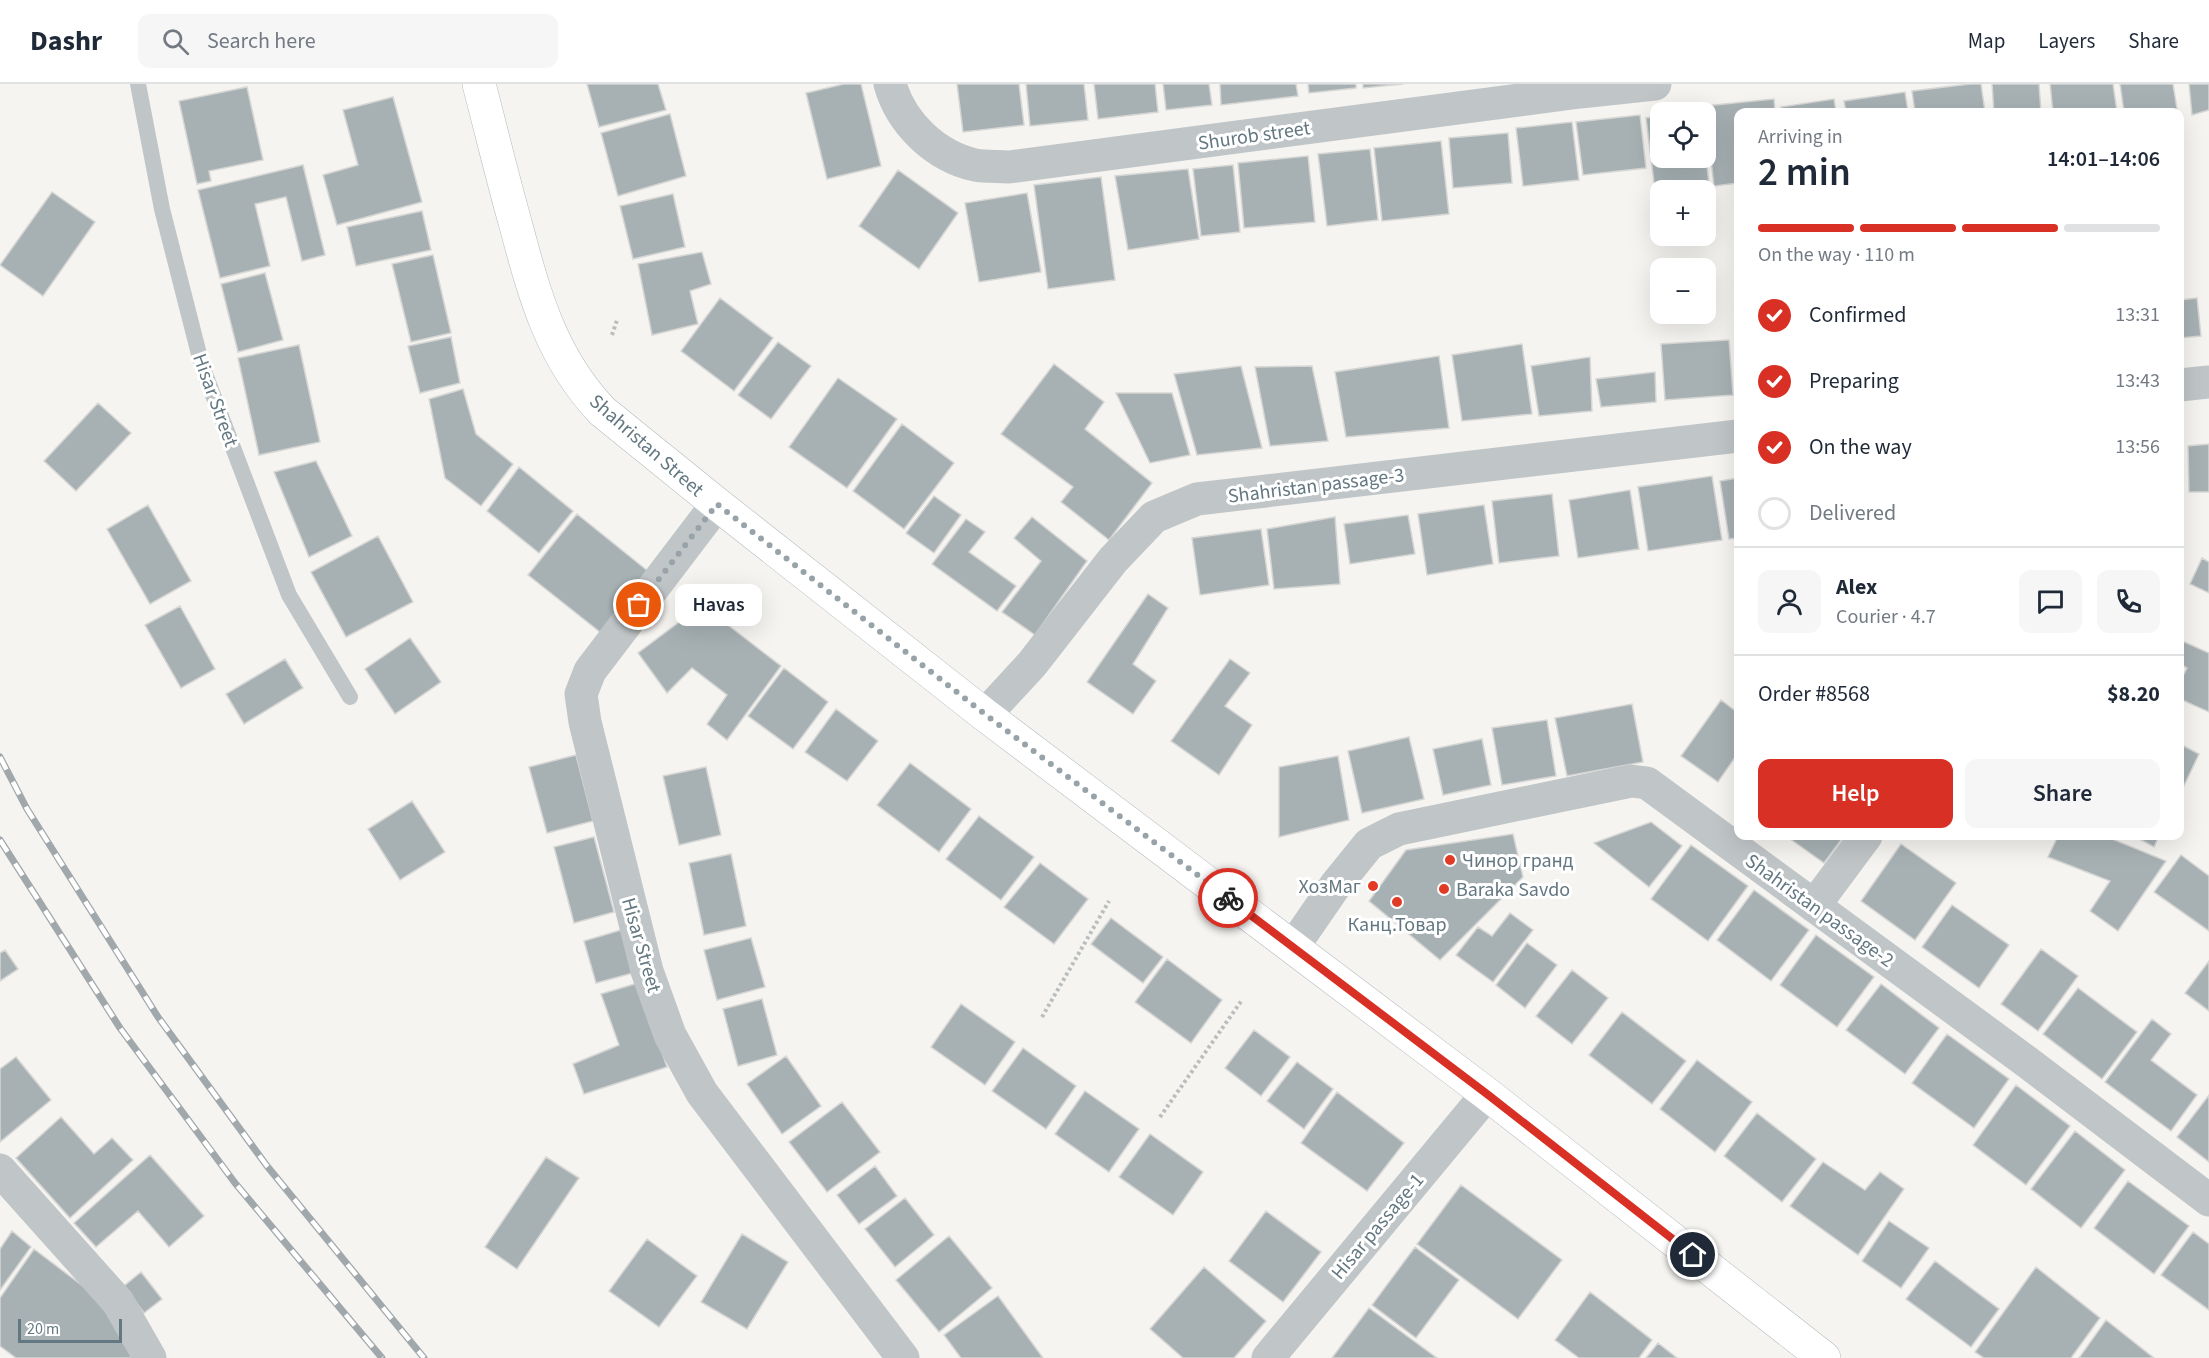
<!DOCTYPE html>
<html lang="en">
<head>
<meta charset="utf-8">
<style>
	body { margin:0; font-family:"Source Sans 3",sans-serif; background:#f6f6f7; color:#1f2937; height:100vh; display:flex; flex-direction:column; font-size:22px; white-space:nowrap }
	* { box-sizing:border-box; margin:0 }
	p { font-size:20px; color:#747a83 }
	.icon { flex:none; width:33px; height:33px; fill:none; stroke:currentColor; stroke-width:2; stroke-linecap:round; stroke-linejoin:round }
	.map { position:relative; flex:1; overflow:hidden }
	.panel { position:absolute; left:1734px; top:24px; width:450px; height:732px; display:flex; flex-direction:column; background:#fff; border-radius:12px; box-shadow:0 6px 24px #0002 }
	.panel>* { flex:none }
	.controls { position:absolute; left:1650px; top:18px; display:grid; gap:12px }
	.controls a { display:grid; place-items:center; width:66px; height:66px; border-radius:12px; background:#fff; box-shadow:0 6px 24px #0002; font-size:30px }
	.scale { position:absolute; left:18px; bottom:15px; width:104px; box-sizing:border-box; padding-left:6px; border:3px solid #647882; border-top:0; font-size:16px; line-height:21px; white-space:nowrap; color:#647882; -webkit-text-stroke:4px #fff; paint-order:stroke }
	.pin { position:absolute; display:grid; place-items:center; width:51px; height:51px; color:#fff; margin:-26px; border:3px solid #fff; border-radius:50%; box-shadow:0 2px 6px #0007 }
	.courier { position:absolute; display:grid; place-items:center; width:60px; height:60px; margin:-30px; border:4px solid #d93025; border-radius:50%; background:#fff; color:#222; box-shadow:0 2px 8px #0007 }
	.bubble { position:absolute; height:42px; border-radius:12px; background:#fff; box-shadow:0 6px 24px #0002; font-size:20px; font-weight:600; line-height:42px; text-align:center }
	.head em { font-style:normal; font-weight:600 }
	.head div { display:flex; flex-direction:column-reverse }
	.head { display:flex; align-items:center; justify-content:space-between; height:102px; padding:0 24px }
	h1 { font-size:39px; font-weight:600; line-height:45px }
	.bar { display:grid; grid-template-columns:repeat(4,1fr); gap:9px 6px; align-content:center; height:72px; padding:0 24px }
	.bar i { height:8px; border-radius:4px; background:#e0e1e3 }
	.bar .selected { background:#d93025 }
	.bar p { grid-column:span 4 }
	.line { display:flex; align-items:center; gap:15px; padding:0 24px; border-top:2px solid #e0e1e3 }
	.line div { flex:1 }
	.round { display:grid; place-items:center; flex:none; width:63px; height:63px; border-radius:12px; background:#f6f6f7 }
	ol { padding:0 24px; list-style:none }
	li { display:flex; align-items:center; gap:18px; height:66px }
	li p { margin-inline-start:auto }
	li .icon { padding:6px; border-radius:50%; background:#d93025; color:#fff; stroke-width:4 }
	li:last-child { color:#747a83 }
	li i { width:33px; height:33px; border:3px solid #e0e1e3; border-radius:50% }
	.cta { display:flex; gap:12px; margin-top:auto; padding:12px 24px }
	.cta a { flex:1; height:69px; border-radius:12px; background:#d93025; color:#fff; font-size:24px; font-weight:600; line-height:69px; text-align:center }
	.cta a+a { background:#f6f6f7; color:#1f2937 }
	header { display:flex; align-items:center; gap:36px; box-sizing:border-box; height:84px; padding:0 30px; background:#fff; border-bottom:2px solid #e0e1e3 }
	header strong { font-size:28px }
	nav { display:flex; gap:33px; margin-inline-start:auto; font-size:21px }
	.search { width:420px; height:54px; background:#f6f6f7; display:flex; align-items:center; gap:15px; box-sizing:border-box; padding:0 21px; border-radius:12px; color:#747a83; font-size:22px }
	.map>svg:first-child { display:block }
	.building { fill:#a7b1b4; stroke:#d6d6d4; stroke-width:1.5 }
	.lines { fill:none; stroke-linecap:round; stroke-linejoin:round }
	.secondary-casing { stroke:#b4babe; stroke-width:34 }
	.path { stroke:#babdbe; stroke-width:4; stroke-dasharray:3 3; stroke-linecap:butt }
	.service { stroke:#c0c5c7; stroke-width:16 }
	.minor { stroke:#c0c5c7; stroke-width:33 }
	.secondary { stroke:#fff; stroke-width:33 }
	.rail-casing { stroke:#a1a8ac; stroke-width:7 }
	.rail { stroke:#fff; stroke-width:4.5; stroke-dasharray:14; stroke-linecap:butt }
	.done { stroke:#97a3a9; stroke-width:6; stroke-dasharray:0 10.8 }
	.route { stroke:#d93025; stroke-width:8 }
	.poi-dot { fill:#e13a25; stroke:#fff; stroke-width:2 }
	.labels { text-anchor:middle; stroke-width:6; stroke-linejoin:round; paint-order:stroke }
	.street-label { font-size:20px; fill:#647882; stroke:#fff }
	.poi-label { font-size:20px; fill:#647882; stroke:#fff; text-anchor:start }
</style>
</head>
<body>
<header>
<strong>Dashr</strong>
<div class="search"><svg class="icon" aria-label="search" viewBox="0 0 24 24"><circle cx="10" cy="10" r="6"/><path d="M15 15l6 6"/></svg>Search here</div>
<nav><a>Map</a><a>Layers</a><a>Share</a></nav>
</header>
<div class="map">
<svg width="2209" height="1274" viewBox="0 0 2209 1274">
	<rect width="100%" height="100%" fill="#f5f4f1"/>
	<path class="building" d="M587,0H658L666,26L599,43Z
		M844,0H861L881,82L827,95L806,9Z
		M957,0H1019L1024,41L963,48Z
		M1026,0H1084L1088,36L1030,42Z
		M1094,0H1155L1158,28L1098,35Z
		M1163,0H1209L1212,21L1166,26Z
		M1220,0H1296L1298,12L1221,21Z
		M1308,0H1356V4L1309,9Z
		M1363,0H1403L1363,4Z
		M1970,0H1981L1985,28H1915L1912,7Z
		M1992,0H2039L2041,28H1994Z
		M2050,0H2113L2117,28H2053Z
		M2120,0H2173L2177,25L2152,28H2124Z
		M2189,0H2209V26L2192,31Z
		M247,3L263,76L209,87L211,97L197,100L179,17Z
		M1905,8L1908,28H1846L1844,17Z
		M393,13L422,118L337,141L323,91L358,81L343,26Z
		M1774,15L1775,28H1738V99L1714,102L1705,22Z
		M1834,15L1836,28H1782L1781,23Z
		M670,30L686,92L618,112L601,49Z
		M1640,31L1646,84L1583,91L1576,38Z
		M1660,32V74L1706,72L1709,100L1655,106L1646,34Z
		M1572,38L1579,96L1523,102L1516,44Z
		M1508,49L1512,99L1453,104L1449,54Z
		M1441,57L1449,130L1382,137L1374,64Z
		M1370,65L1378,136L1327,142L1318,70Z
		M1308,72L1315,138L1244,144L1238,79Z
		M303,81L325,171L302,177L286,113L255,120L270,182L220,194L198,106Z
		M1233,81L1240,148L1201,152L1193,85Z
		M1188,85L1199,155L1128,166L1115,92Z
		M898,86L958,129L919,185L859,142Z
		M1101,93L1115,196L1048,205L1034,101Z
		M52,108L95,138L43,212L0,181Z
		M1027,109L1041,188L979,198L965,119Z
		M673,110L685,163L633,175L620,122Z
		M422,127L431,166L356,182L347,143Z
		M702,168L711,200L690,207L698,240L652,251L638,180Z
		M433,171L451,249L411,258L392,180Z
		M265,189L283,256L238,268L221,200Z
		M720,214L773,254L734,307L681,267Z
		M2197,214L2201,252L2180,254V216Z
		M451,253L460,299L420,309L408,262Z
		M1729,256L1733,311L1665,316L1661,260Z
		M778,258L811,282L771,335L738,311Z
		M1522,260L1532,330L1462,337L1452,271Z
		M299,261L320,358L259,371L238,274Z
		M1439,272L1449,344L1346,353L1335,288Z
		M1590,273L1592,327L1539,332L1531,282Z
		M1054,280L1104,318L1085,345L1152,399L1109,456L1061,418L1073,403L1001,350Z
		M1241,282L1262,364L1197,371L1174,290Z
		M1312,282L1328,357L1270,362L1255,283Z
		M1655,288L1656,318L1601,323L1596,295Z
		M838,294L897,335L847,404L789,363Z
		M463,305L476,350L513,380L481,422L445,394L429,315Z
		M1116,309H1172L1190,371L1150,379Z
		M98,319L131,349L76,407L44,377Z
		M902,340L954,379L904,445L853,407Z
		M2209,360V408H2189L2188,362Z
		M316,377L352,452L309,473L274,388Z
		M519,383L573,427L539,469L487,427Z
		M1712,392L1722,456L1648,467L1638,403Z
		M1738,394V454L1729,455L1720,397Z
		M1630,406L1639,465L1578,474L1569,416Z
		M1552,410L1559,472L1499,479L1492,417Z
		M934,412L961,431L934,469L906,449Z
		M148,421L191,497L150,520L107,445Z
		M1484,421L1493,480L1427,491L1418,430Z
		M577,430L654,492L605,552L528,491Z
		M1408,431L1415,470L1350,480L1344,440Z
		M1032,433L1087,477L1035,551L1002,528L1041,477L1014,454Z
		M1335,433L1340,500L1274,505L1267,445Z
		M966,435L985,448L969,468L1016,502L997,527L932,480Z
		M1261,445L1269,501L1200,511L1192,454Z
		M378,452L413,518L346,553L311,488Z
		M2202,474L2209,478V509L2190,500Z
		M1148,510L1168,524L1133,580L1156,597L1133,630L1087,598Z
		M702,521L781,582L727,656L707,640L727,611L692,584L667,609L638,569Z
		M180,522L215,585L181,604L145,541Z
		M410,554L441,598L395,630L365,585Z
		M2180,556L2209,569V628L2180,615V598L2187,584L2180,580Z
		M285,575L303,604L244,640L226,610Z
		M1230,575L1250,589L1225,622L1252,641L1219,691L1171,657Z
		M784,584L828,618L793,665L748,632Z
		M1721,616L1738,629V669L1718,698L1681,672Z
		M1632,620L1643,678L1567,692L1555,634Z
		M836,625L878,657L847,697L805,668Z
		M1547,636L1556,692L1502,701L1492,644Z
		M1409,653L1424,715L1362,729L1348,667Z
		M1482,655L1491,701L1443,711L1433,665Z
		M2180,660L2199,670L2180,710Z
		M576,671L593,737L547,749L529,683Z
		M1338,672L1349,736L1279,753V683Z
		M910,679L971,725L939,768L877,721Z
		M706,683L721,751L679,761L663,692Z
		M412,717L445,768L400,796L368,745Z
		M979,732L1034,773L1001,816L946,775Z
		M1651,738L1682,762L1649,803L1594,759Z
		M1513,750L1523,793L1440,876L1369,817L1406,766Z
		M1786,752H1844L1824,779Z
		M2058,752H2105L2166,777L2118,847L2090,827L2110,797L2048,773Z
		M2134,752H2159L2154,763Z
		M594,753L614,828L574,839L554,763Z
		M1901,760L1956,799L1915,856L1861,817Z
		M1691,761L1748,802L1708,857L1651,815Z
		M731,770L746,842L704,851L689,779Z
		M2181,771L2209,792V847L2154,808Z
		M1040,779L1088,815L1054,860L1004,823Z
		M1754,806L1809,846L1771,897L1717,856Z
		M1952,821L2009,861L1979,904L1922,863Z
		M1510,829L1533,846L1493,898L1456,871L1478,843L1492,852Z
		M1111,834L1163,873L1143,899L1091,860Z
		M621,846L633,889L596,899L584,857Z
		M1816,851L1874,893L1837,943L1780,901Z
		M751,854L765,903L717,916L704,866Z
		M1527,859L1557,881L1525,924L1496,901Z
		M2041,865L2078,892L2038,947L2001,920Z
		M5,866L18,885L0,897V869Z
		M1167,875L1222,916L1191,959L1135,918Z
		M2209,877V927L2185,909Z
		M1572,886L1608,914L1572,960L1536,932Z
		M638,899L667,983L584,1010L573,980L619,961L601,910Z
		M1881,900L1939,944L1905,990L1846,946Z
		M2078,904L2137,948L2102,995L2043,950Z
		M762,915L777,971L738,982L723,925Z
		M961,920L1015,958L985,1001L931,963Z
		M1622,928L1686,977L1652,1020L1589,971Z
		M2152,935L2171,950L2151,976L2197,1011L2171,1047L2105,998Z
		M1254,946L1290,973L1261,1012L1225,984Z
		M1947,950L2009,995L1974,1044L1912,999Z
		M1023,964L1076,1002L1046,1045L992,1007Z
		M786,972L821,1022L782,1050L747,1000Z
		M16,973L51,1016L0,1058V985Z
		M1697,976L1752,1018L1715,1068L1660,1025Z
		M1297,978L1333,1005L1304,1045L1267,1017Z
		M2016,1001L2070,1042L2026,1101L1973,1061Z
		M1085,1007L1139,1045L1109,1088L1055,1050Z
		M1337,1008L1404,1059L1367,1107L1301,1059Z
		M2209,1011V1078L2177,1053Z
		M842,1018L880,1068L827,1108L789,1058Z
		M1757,1029L1816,1075L1782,1118L1724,1072Z
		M61,1033L94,1070L112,1054L133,1076L70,1134L16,1074Z
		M2075,1047L2125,1086L2081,1144L2031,1105Z
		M1150,1050L1203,1088L1173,1131L1119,1093Z
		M150,1071L204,1132L169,1163L138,1127L96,1163L74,1139Z
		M546,1073L579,1094L517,1185L485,1163Z
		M1823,1078L1865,1106L1880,1088L1904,1105L1858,1171L1790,1122Z
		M875,1082L897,1112L859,1140L837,1111Z
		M2128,1097L2189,1142L2154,1190L2094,1144Z
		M1461,1101L1562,1176L1518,1235L1417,1160Z
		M905,1114L934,1151L895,1183L865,1145Z
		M1266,1127L1321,1168L1283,1218L1229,1177Z
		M1889,1137L1929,1164L1901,1204L1862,1177Z
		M12,1147L31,1163L0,1206V1165Z
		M2193,1148L2209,1160V1226L2161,1191Z
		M742,1150L788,1178L747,1245L701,1218Z
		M949,1152L992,1204L939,1248L896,1196Z
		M647,1155L697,1192L659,1243L609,1207Z
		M1415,1163L1459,1196L1416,1254L1372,1221Z
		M34,1165L104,1218L136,1274H16L0,1262V1214Z
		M1935,1177L1999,1225L1971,1263L1906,1215Z
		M1204,1183L1266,1237L1234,1274H1183L1150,1245Z
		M2036,1183L2100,1234L2071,1274H1984L1975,1268Z
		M141,1188L162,1215L144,1229L124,1202Z
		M1590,1208L1652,1256L1639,1274H1579L1555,1256Z
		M998,1212L1043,1274H961L944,1251Z
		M1369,1224L1437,1274H1332Z
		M2106,1236L2154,1274H2079Z
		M1658,1259L1677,1274H1646Z"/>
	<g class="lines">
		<g class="secondary-casing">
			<path id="secondary" d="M479,0C491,46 502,92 515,138C534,209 550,272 602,327L717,420L985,631L1487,1010L1824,1274"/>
		</g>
		<path class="path" d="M612,251L617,236
			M1042,933L1109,817
			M1160,1033L1242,916"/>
		<path class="service" d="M138,0L162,125L202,282L289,511L350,613"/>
		<path class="minor" d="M890,0C901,39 935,72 975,81C986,83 998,82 1009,83L1580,8L1655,0
			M2180,301L2209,298
			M717,420L590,587L581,610L585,638L647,887L670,951L702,1009L903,1274
			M985,631L1032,580L1113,476L1154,433L1197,415L1738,352
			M1814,822L1866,752
			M1293,863L1335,802L1369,760L1399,745L1631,697L1647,699L2027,978L2209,1116
			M0,1086L118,1218L150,1274
			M1268,1274L1487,1010"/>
		<use href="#secondary" class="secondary"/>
		<g class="rail-casing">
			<path id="rail" d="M0,673L27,725L158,933L267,1082L424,1274
				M0,756L120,944L235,1099L382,1274"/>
		</g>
		<use href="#rail" class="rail"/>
	</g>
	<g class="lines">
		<path class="done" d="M639,521L717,420L986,631L1228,814"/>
		<path class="route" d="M1228,814L1487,1010L1693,1171"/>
	</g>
	<g class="poi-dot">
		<circle cx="1450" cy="776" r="6"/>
		<circle cx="1373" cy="802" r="6"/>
		<circle cx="1444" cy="805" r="6"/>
		<circle cx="1397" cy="818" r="6"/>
	</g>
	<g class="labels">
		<g class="street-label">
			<text transform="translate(1254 51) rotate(-8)" y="7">Shurob street</text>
			<text transform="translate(216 316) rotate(70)" y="7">Hisar Street</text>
			<text transform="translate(647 361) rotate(41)" y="7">Shahristan Street</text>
			<text transform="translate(1316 401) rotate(-7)" y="7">Shahristan passage-3</text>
			<text transform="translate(1820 826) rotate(36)" y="7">Shahristan passage-2</text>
			<text transform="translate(642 861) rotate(74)" y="7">Hisar Street</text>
			<text transform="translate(1377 1142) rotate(-50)" y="7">Hisar passage-1</text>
		</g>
		<g class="poi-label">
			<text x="1462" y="783">Чинор гранд</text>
			<text x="1361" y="809" text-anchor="end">ХозМаг</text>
			<text x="1456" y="812">Baraka Savdo</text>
			<text x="1397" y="847" text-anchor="middle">Канц.Товар</text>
		</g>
	</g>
</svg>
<div class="controls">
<a><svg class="icon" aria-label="locate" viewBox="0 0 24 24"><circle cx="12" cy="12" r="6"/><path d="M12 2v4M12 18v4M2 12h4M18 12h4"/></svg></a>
<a>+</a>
<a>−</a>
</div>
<div class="scale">20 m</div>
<div class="pin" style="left:639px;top:521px;background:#ea580c"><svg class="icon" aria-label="bag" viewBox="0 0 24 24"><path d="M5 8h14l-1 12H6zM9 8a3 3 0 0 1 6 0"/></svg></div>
<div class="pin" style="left:1693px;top:1171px;background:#1f2937"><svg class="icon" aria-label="home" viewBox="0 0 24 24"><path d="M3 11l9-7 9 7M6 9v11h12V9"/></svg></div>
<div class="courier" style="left:1228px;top:814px"><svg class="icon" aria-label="bike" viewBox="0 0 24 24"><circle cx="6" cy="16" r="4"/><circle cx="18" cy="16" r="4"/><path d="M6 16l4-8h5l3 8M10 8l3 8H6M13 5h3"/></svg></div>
<div class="bubble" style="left:675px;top:500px;width:87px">Havas</div>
<section class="panel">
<div class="head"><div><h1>2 min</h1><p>Arriving in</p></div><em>14:01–14:06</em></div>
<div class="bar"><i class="selected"></i><i class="selected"></i><i class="selected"></i><i></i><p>On the way · 110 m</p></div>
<ol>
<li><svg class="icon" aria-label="check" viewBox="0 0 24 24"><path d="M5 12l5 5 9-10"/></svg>Confirmed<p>13:31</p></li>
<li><svg class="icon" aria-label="check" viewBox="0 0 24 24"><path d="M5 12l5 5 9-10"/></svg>Preparing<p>13:43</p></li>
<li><svg class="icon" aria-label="check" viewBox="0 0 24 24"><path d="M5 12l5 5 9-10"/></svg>On the way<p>13:56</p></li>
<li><i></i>Delivered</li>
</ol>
<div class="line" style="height:108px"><a class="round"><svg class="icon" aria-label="person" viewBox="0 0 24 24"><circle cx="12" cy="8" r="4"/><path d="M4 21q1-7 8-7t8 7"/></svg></a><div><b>Alex</b><p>Courier · 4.7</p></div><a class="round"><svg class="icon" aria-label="chat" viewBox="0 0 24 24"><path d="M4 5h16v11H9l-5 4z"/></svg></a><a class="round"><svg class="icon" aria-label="phone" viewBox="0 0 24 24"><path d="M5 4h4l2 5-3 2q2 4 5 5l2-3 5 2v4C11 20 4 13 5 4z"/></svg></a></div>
<div class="line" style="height:78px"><div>Order #8568</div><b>$8.20</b></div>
<div class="cta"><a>Help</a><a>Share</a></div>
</section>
</div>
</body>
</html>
